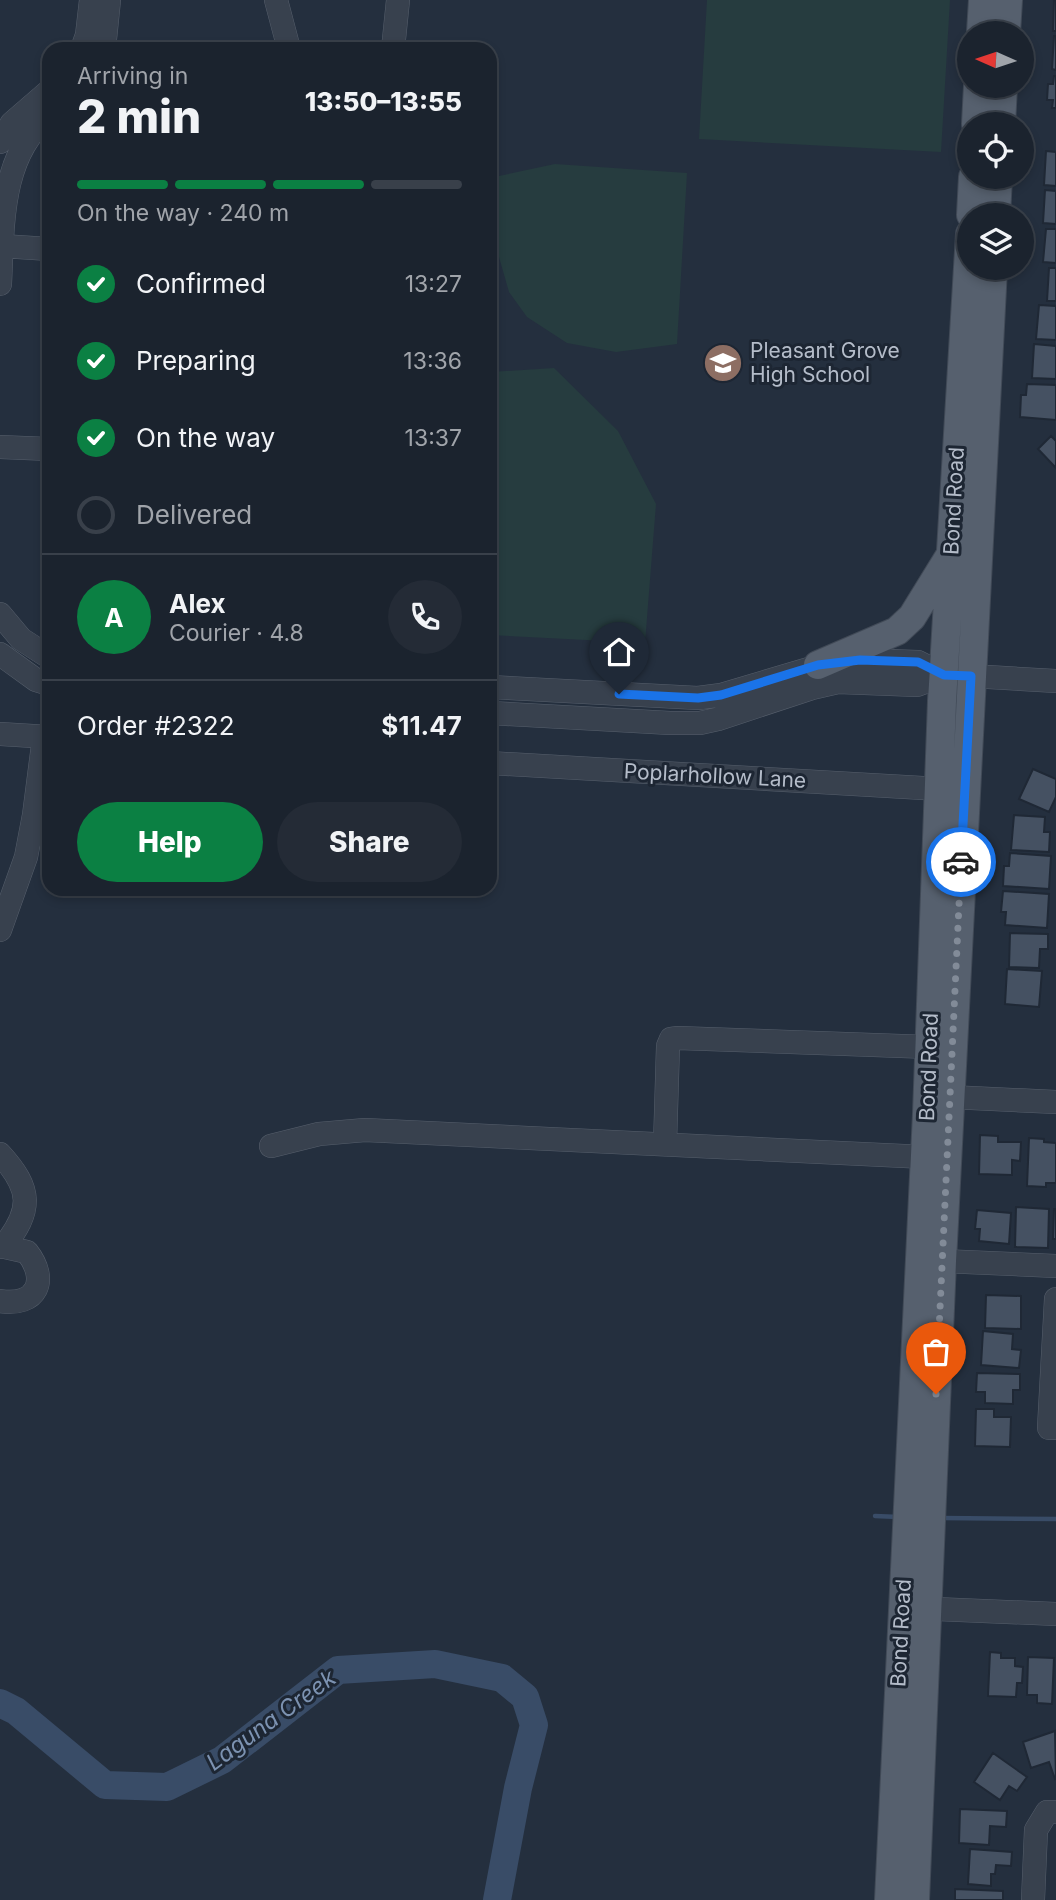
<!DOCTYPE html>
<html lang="en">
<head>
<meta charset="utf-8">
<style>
	body { margin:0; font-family:Inter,sans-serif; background:#242b36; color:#f1f3f6; height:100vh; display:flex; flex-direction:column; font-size:26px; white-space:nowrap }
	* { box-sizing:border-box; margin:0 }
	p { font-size:23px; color:#a0a4aa }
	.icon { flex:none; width:38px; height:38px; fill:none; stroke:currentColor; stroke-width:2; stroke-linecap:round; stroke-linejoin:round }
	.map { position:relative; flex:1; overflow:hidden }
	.side { position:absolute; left:42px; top:42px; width:455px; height:854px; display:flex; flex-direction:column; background:#1b232e; border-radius:21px; box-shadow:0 4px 10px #0003,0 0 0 2px #39404a }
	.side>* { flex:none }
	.needle { width:46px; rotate:273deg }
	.controls { position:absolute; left:957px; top:21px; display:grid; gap:14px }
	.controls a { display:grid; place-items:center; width:77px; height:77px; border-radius:50%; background:#1b232e; box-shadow:0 4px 10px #0003,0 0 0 2px #39404a; font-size:35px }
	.pin { position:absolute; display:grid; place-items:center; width:60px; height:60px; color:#fff; margin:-72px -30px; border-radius:50% 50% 50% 0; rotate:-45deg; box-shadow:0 0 7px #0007 }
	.pin .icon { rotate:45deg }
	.courier { position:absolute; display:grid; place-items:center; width:70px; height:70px; margin:-35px; border:5px solid #1a73e8; border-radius:50%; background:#fff; color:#222; box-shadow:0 2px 9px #0007 }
	.summary em { font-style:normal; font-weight:800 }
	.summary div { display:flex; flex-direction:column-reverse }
	.summary { display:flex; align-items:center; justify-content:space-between; height:119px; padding:0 35px }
	h1 { font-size:46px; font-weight:800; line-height:52px }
	.bar { display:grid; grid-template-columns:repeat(4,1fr); gap:10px 7px; align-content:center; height:84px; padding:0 35px }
	.bar i { height:9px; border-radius:5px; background:#39404a }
	.bar .current { background:#0b8043 }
	.bar p { grid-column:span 4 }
	.line { display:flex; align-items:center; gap:18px; padding:0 35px; border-top:2px solid #39404a }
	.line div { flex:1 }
	.round { display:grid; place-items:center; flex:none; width:74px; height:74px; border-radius:37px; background:#242b36 }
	ol { padding:0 35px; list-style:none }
	li { display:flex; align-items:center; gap:21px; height:77px }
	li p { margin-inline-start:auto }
	li .icon { padding:7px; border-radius:50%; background:#0b8043; color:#fff; stroke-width:4 }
	li:last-child { color:#a0a4aa }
	li i { width:38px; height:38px; border:4px solid #39404a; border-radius:50% }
	.button { display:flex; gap:14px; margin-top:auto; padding:14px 35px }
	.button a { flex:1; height:80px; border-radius:42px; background:#0b8043; color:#fff; font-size:28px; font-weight:800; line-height:80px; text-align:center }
	.button a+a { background:#242b36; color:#f1f3f6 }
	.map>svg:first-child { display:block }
	.green { fill:#263c3f }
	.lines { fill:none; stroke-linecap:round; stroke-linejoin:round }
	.stream { stroke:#394c67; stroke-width:4.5 }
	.river { stroke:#394c67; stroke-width:28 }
	.building { fill:#455162; stroke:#1f2835; stroke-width:2 }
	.minor-casing { stroke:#565f6c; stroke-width:24 }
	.major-casing { stroke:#414a57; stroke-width:30 }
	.minor { stroke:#38414e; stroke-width:23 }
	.major { stroke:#56606e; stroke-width:28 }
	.done { stroke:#828b98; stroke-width:7; stroke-dasharray:0 12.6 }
	.route { stroke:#1a73e8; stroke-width:9 }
	.labels { text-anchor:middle; stroke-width:6; stroke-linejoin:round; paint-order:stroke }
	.poi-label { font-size:21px; fill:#b4bcc9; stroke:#1d2633; text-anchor:start }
	.street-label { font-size:21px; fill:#b4bcc9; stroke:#1d2633 }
	.water-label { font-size:23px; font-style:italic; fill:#7c92b1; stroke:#1d2633 }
</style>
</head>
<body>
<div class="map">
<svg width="1056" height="1900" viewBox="0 0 1056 1900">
	<rect width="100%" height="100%" fill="#242f3e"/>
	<path class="green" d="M707,0H950L941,152L699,139Z
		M555,164L687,173L677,344L616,352L567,343L527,317L509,292L497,250L499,176Z
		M554,368L618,431L656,504L645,643L490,635V372Z"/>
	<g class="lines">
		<path class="stream" d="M875,1516L899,1517
			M942,1518L1056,1519"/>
		<path class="river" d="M0,1703L16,1711L105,1785L167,1787L222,1760L338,1670L435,1664L502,1678L525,1697L534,1725L518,1788L497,1900"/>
	</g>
	<path class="building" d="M1054,0H1056V31H1053Z
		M1054,36H1056V70L1052,69Z
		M1054,76H1056V108H1052L1053,100H1047L1048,84H1053Z
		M1046,151L1056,152V186L1044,185Z
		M1045,190L1056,191V224L1043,223Z
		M1046,229H1056V263L1043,262Z
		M1049,268H1056V301H1047Z
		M1039,305L1056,306V340L1036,339Z
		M1034,344L1056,346V379L1032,378Z
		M1027,384L1056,385V420L1020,417L1021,395H1026Z
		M1051,436L1056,441V468L1038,449Z
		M1033,769L1056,779V797L1049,812L1019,799Z
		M1014,815L1045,817L1044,832H1050L1049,852L1011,850Z
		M1010,853L1051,856L1049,889L1003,886L1004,866H1009Z
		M1003,891L1049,894L1047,928L1005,925L1006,912H1001Z
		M1010,933L1048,934V949H1040L1039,968L1009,967Z
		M1007,969L1042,971L1039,1007L1005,1004Z
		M980,1135L998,1136V1142H1021L1020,1161L1012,1160V1175L979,1174Z
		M1029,1138L1044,1139V1142L1056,1143V1183H1046V1187L1027,1186Z
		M1016,1207L1049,1209L1048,1248L1015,1247Z
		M1054,1209H1056V1239H1053Z
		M977,1210L1011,1213L1009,1244L979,1241L980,1229H975Z
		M986,1295L1021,1296V1329L985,1328Z
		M983,1331L1013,1334L1012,1349L1021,1350L1019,1368L981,1365Z
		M977,1373L1020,1374V1390H1013V1404L985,1403V1392H976Z
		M976,1409H994V1417H1011L1010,1447L975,1446Z
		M990,1652L1001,1653V1658H1015V1666L1023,1667L1022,1683H1017L1016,1697L988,1696Z
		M1028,1657L1054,1658L1052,1704L1037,1703V1695H1027Z
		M1055,1731L1056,1778L1055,1779L1049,1762L1031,1768L1023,1742Z
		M993,1753L1027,1777L1017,1791L1009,1786L1000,1800L974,1782Z
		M960,1809L1007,1811L1006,1827L990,1826L989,1845L959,1843Z
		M970,1849L1012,1852L1011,1866L996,1865L995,1874H991V1886L968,1884Z
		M955,1889L1003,1891V1900H955Z"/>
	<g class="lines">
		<g class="minor-casing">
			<path id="minor" d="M276,0L289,49
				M82,49L87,35L91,0
				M104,49L109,0
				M393,49L398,0
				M0,142L12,123L49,91
				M2,246L49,249
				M0,284C3,225 0,155 49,116
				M0,447L49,449
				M0,614L21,639L49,657
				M0,654L36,680L49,684
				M971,676L1056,681
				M490,687L698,698L721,695L832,662L860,660L918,662L944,675
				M490,713L670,723H700L718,719L812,688L838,682L917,685L944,675
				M0,734L49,737
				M490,763L940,789
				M0,930L26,857L34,815L44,737
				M950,1097L1056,1102
				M665,1144L668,1046L671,1039L678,1038L929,1047
				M271,1146L319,1134L365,1130L925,1157
				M0,1154C32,1189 33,1210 3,1247
				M0,1246L27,1252C49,1280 37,1307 0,1301
				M942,1261L1056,1266
				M1056,1299L1049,1428H1056
				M912,1608L1056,1614
				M1033,1900L1036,1830L1047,1812H1056"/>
		</g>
		<g class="major-casing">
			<path id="major" d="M981,33L983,0
				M1006,33L1008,0
				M976,124L978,86
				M1001,124L1003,86
				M971,215L973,177
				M996,215L998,177
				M818,665L897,631L912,617L949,557
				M889,1900L927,1114L942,701L970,234
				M915,1900L942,1261L993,268"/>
		</g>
		<use href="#minor" class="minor"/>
		<use href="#major" class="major"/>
	</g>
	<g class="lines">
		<path class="done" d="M936,1394L961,862"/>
		<path class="route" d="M619,694L698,698L721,695L818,665L860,660L918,662L944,675L971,676L961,862"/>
	</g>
	<defs>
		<g id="school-disc" transform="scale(2.0125)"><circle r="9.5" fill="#8d6e63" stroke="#1d2633"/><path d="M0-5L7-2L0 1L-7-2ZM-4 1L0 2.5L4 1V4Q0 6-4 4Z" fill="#fff"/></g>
	</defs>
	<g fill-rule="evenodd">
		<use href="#school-disc" x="723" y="363"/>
	</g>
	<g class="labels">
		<g class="poi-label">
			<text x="750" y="358">Pleasant Grove<tspan x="750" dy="24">High School</tspan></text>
		</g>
		<g class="street-label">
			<text transform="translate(954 501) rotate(-87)" y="7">Bond Road</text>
			<text transform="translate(715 776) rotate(3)" y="7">Poplarhollow Lane</text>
			<text transform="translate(929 1067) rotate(-88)" y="7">Bond Road</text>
			<text transform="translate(901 1633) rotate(-87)" y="7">Bond Road</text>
		</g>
		<g class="water-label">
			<text transform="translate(271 1720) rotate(-36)" y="8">Laguna Creek</text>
		</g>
	</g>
</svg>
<div class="controls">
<a><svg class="needle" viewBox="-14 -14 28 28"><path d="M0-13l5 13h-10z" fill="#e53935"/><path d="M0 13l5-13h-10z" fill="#a0a4aa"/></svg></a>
<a><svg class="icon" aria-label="locate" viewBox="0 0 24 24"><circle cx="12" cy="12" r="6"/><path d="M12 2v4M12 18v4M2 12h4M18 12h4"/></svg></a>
<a><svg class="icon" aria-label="layers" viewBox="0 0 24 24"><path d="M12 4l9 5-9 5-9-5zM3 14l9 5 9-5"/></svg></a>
</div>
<div class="pin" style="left:936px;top:1394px;background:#ea580c"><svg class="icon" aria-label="bag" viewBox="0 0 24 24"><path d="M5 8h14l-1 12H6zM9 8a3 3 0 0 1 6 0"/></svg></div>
<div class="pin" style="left:619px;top:694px;background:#1f2937"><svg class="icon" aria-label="home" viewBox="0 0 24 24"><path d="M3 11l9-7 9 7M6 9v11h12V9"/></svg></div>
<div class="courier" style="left:961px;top:862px"><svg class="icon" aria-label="car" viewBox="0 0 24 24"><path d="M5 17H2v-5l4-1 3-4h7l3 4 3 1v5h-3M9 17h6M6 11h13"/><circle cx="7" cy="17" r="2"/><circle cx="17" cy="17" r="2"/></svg></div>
<section class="side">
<div class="summary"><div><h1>2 min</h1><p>Arriving in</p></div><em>13:50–13:55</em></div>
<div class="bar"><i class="current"></i><i class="current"></i><i class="current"></i><i></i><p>On the way · 240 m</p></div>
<ol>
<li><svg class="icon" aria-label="check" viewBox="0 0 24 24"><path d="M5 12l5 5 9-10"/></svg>Confirmed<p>13:27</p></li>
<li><svg class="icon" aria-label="check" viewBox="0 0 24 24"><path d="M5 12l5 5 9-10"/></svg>Preparing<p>13:36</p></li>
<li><svg class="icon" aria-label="check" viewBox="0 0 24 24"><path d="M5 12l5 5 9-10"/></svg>On the way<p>13:37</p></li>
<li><i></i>Delivered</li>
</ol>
<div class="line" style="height:126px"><b class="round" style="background:#0b8043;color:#fff">A</b><div><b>Alex</b><p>Courier · 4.8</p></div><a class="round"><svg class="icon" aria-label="phone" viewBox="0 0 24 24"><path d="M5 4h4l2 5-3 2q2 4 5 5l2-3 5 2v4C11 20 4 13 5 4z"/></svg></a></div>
<div class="line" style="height:91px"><div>Order #2322</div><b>$11.47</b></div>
<div class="button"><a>Help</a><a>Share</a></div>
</section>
</div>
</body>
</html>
